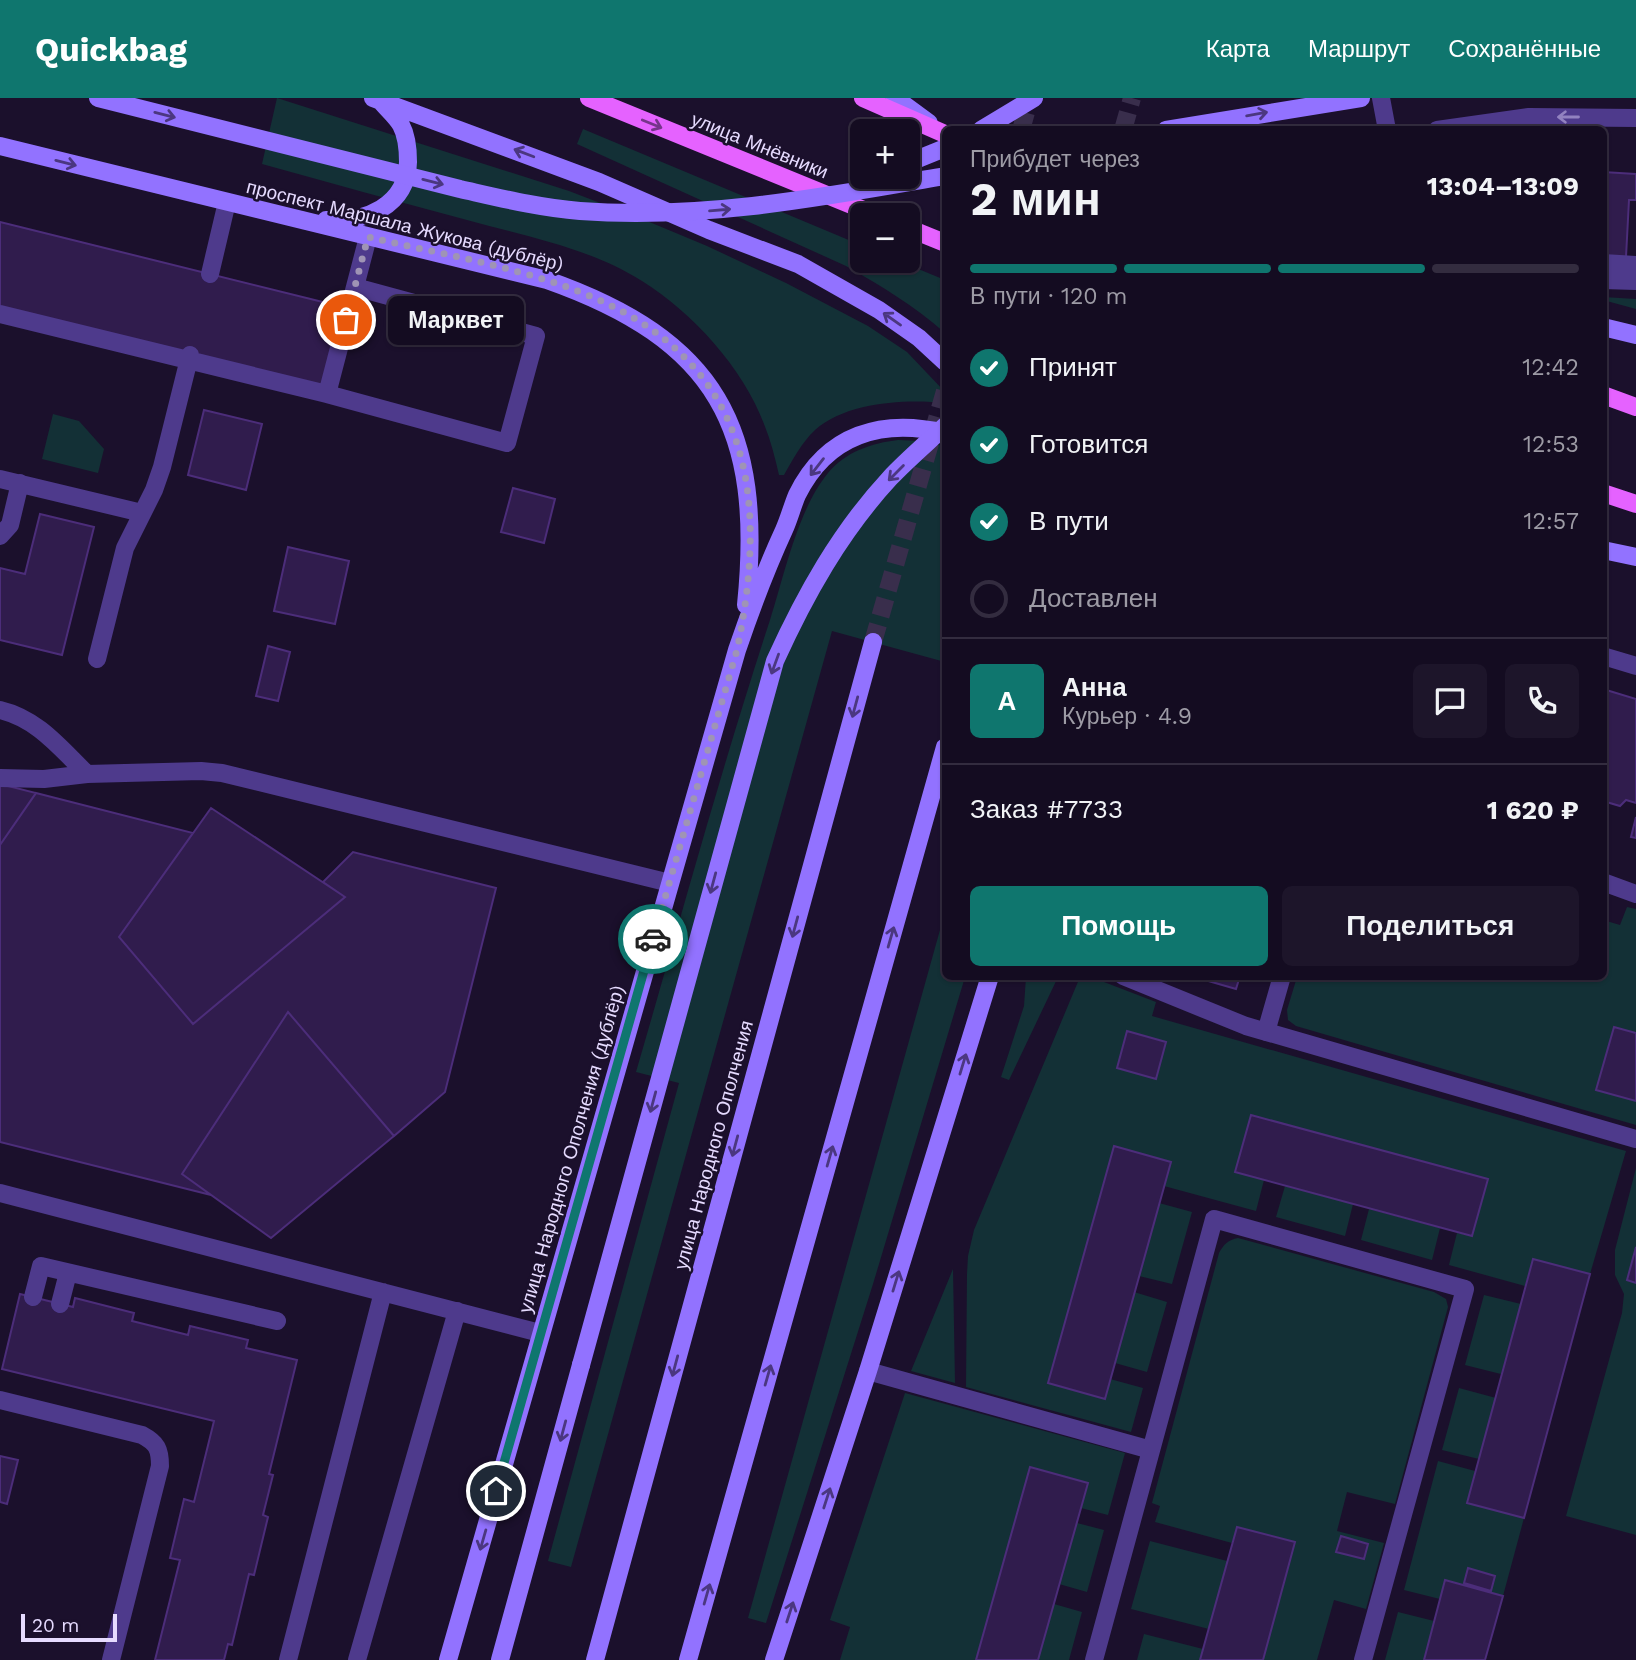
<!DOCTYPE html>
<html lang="ru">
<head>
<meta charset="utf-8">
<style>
	body { margin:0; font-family:"Work Sans",sans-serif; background:#1d152a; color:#f1f3f6; height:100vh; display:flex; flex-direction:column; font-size:26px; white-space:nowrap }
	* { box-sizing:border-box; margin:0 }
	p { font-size:23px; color:#9d9ba5 }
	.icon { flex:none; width:38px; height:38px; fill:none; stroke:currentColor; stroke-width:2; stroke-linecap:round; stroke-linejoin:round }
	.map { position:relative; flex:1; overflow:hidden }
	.sheet { position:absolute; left:942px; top:28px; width:665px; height:854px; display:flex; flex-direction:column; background:#140c21; border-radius:10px; box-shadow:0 2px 5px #0004,0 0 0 2px #332c3f }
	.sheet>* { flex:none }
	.buttons { position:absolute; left:850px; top:21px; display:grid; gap:14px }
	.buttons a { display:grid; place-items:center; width:70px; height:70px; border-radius:10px; background:#140c21; box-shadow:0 2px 5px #0004,0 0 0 2px #332c3f; font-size:35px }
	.scale { position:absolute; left:21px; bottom:18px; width:96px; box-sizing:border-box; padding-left:7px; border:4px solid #e6dbff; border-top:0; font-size:19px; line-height:24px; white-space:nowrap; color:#e6dbff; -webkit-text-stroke:5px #1b102c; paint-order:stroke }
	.pin { position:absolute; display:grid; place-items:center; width:60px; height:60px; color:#fff; margin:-30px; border:4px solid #fff; border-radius:50%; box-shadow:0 2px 7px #0007 }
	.courier { position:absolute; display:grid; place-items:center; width:70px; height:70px; margin:-35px; border:5px solid #0f766e; border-radius:50%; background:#fff; color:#222; box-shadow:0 2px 9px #0007 }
	.bubble { position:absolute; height:49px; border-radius:10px; background:#140c21; box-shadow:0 2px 5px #0004,0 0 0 2px #332c3f; font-size:23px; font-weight:700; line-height:49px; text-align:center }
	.summary em { font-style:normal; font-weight:700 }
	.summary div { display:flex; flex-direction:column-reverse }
	.summary { display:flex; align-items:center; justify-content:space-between; height:119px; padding:0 28px }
	h1 { font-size:46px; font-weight:700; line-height:52px }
	.bar { display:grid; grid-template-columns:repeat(4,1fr); gap:10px 7px; align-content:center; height:84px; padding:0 28px }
	.bar i { height:9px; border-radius:5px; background:#332c3f }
	.bar .active { background:#0f766e }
	.bar p { grid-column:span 4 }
	.line { display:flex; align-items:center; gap:18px; padding:0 28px; border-top:2px solid #332c3f }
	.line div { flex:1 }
	.round { display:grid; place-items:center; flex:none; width:74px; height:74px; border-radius:10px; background:#1d152a }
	ol { padding:0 28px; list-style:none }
	li { display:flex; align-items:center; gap:21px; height:77px }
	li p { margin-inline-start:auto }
	li .icon { padding:7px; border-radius:50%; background:#0f766e; color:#fff; stroke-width:4 }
	li:last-child { color:#9d9ba5 }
	li i { width:38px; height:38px; border:4px solid #332c3f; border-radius:50% }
	.primary-button { display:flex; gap:14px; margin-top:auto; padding:14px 28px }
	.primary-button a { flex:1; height:80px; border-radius:10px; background:#0f766e; color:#fff; font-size:28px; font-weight:700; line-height:80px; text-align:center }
	.primary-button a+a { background:#1d152a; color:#f1f3f6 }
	header { display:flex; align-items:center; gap:42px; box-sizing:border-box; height:98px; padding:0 35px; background:#0f766e; color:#fff }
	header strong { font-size:33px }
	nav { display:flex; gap:38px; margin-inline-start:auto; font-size:24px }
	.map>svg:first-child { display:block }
	.green { fill:#133036 }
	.building { fill:#301c4d; stroke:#4c2d7a; stroke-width:2 }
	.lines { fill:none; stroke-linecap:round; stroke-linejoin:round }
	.secondary-tunnel { stroke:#392e4c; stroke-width:18; stroke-dasharray:18 9; stroke-linecap:butt }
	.service { stroke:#4e3a8c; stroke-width:18 }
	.secondary { stroke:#9272ff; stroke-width:18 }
	.primary { stroke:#e562ff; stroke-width:18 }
	.secondary-bridge { stroke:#9272ff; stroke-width:18 }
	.oneway { stroke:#4b3780 }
	.oneway2 { stroke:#9282c0 }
	.oneway3 { stroke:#76358b }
	.done { stroke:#9f94b5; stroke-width:7; stroke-dasharray:0 12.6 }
	.route { stroke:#0f766e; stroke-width:9 }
	.labels { text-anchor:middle; stroke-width:5; stroke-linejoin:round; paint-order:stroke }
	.street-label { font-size:19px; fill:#e6dbff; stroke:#1b102c }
</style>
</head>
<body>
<header>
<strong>Quickbag</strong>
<nav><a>Карта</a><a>Маршрут</a><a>Сохранённые</a></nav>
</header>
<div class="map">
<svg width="1636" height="1562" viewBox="0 0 1636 1562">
	<rect width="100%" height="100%" fill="#1b102c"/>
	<path class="green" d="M277,0L569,93L647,123L707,148L786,185L868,228L907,254L945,294V305C905,301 847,304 815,332C802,344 792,363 784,377H779C775,360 771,343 764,326C743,270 693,215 642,183C590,150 525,138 467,122C399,104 331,85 262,66Z
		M583,31L863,148V163H899L945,182V235C915,208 881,188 846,168L577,46Z
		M1603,199L1636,201V211L1603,202Z
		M53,316L79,323L104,351L98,375L42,361Z
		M898,342L921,343L945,348V564L832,533L571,1469L548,1463L679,985L636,974C680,823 721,671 770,522C784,478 798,411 828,375C845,354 872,345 898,342Z
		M1627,809L1636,811V1027L1296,928L1288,922L1287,912L1297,879L1603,878V822L1620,827Z
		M945,814V878L965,879L873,1186L766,1525L748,1520Z
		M1026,879H1058L1009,982L1001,979L1024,908Z
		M1080,879H1091L1156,904L1152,918L1626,1053L1590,1176L1533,1161L1525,1188L1449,1167L1457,1135L1472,1138L1487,1081L1251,1017L1235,1074L1264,1082L1256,1113L1164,1088L1114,1049L1048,1285L1104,1301L1110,1281L1143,1290L1131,1334L966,1289L967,1176L968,1158L974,1132Z
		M1636,1070V1149L1627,1182L1636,1185V1437L1566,1418L1622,1215L1624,1196L1615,1177V1152Z
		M1285,1088L1353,1106L1345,1138L1276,1119Z
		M1159,1105L1192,1114L1172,1186L1139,1178Z
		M1369,1111L1440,1130L1432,1162L1361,1142Z
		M1238,1140L1434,1194L1446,1201L1448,1209L1395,1406L1347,1394L1337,1433L1384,1445L1366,1511L1334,1502L1317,1562H1263L1295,1444L1237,1429L1232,1445L1155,1424L1160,1408L1152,1405L1219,1155C1224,1146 1228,1142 1238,1140Z
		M953,1171L955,1285L911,1273Z
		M1134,1194L1167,1204L1147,1274L1115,1265Z
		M1484,1197L1521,1206L1501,1276L1465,1267Z
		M1459,1290L1496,1300L1479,1361L1442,1352Z
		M905,1295L1125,1355L1108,1417L1081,1410L1087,1385L1030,1370L976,1562H840L850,1529L830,1522Z
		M1438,1363L1475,1373L1467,1405L1524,1420L1503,1498L1440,1501L1404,1492Z
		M1077,1425L1104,1432L1087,1494L1059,1486Z
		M1150,1443L1227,1463L1209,1531L1131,1511Z
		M1054,1506L1082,1514L1069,1562H1038Z
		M1398,1514L1434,1523L1424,1562H1385Z
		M1144,1536L1203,1551L1200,1562H1137Z"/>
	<path class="building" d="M1603,74L1636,76V102H1629L1626,159L1603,158Z
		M0,124L343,209L323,290L0,210Z
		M204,312L262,326L246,392L188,377Z
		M513,390L555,401L544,445L501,434Z
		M40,416L94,429L62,557L0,542V470L25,476Z
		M288,449L349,463L335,526L274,513Z
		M268,548L290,554L278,603L256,598Z
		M1603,591L1636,601V705L1626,702L1620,708L1603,703Z
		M0,686L36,695L0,747Z
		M36,695L193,735L119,839L193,926L345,799L323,784L353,754L496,790L445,994L394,1038L288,914L182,1076L211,1097L0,1044V747Z
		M211,710L345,799L193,926L119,839Z
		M1636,719V740L1631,739Z
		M1191,878H1240L1236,891Z
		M288,914L394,1038L271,1140L182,1076Z
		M1614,929L1636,935V1003L1596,992Z
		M1127,933L1166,944L1156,981L1117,970Z
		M1251,1017L1488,1081L1472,1138L1235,1074Z
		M1114,1048L1171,1064L1105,1301L1048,1285Z
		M1636,1149V1185L1627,1182Z
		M1533,1161L1590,1176L1524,1420L1467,1405Z
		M20,1196L73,1209L75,1200L134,1215L132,1223L188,1237L190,1228L248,1242L246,1250L297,1262L269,1376L273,1377L263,1417L268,1419L254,1477L249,1476L232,1547L228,1546L224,1562H155L180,1462L170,1460L184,1401L194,1404L214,1323L2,1271Z
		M0,1358L18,1362L7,1406L0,1404Z
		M1030,1369L1088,1385L1081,1410L1038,1562H976Z
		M1237,1429L1295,1444L1263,1562H1200Z
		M1341,1438L1368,1446L1364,1461L1336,1454Z
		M1468,1470L1495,1478L1491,1493L1464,1485Z
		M1445,1482L1503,1498L1485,1562H1424Z"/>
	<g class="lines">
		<path class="secondary-tunnel" d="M1021,32L1030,0
			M1123,32L1132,0
			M873,544L945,293"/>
		<path class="service" d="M1381,0L1387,32
			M1437,32L1529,19L1636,20
			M1603,165L1636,167
			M210,176L227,104
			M1603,182L1636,183
			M0,216L327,296L507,345L536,238L355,189
			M327,296L368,139
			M0,381L142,415
			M0,438L10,427L20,385
			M1603,558L1636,568
			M97,561L125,450L154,392L162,369L190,257
			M0,612C38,621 60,650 87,676L44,681L0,680
			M87,676L201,673L222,675L670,785
			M1603,784L1636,796
			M1123,878L1246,928L1636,1041
			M1266,934L1282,878
			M0,1095L540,1235
			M33,1199L41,1168L277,1223
			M60,1206L68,1175
			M868,1273L1151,1352
			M0,1302L142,1337C157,1345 160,1351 160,1368L111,1562
			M288,1562L383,1194
			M357,1562L457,1213
			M1094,1562L1214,1121L1465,1191L1363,1562"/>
		<path class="secondary" d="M373,0L599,84L709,132L798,166L879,212L919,240L945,264
			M895,0L929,25
			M1166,32L1361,0
			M0,48L547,182C717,242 764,330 746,507
			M908,65L945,50
			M326,122C365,125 407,108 408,64C408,52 407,38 401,27C396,18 386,10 380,2
			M1603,229L1636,237
			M1603,452L1636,459
			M448,1562L737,552C751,511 766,471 784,432C789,421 792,409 797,397C827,336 882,320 945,335
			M500,1562L581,1267
			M595,1562L873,544
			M688,1562L945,649
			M774,1562L868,1273L990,878"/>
		<path class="primary" d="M589,0L876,117
			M863,0L945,36
			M908,130L945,145
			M1603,297L1636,309
			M1603,395L1636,406"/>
		<path class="secondary-bridge" d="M98,0L460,91C500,100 540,110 580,113C703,122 824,99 945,78
			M981,32L1034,0
			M581,1267L775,563C805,497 840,434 890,380C907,362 927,345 945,328"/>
	</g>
	<defs><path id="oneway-shaft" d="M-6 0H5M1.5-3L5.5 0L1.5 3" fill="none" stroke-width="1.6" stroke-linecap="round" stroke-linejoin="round" transform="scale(1.75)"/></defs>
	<g class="oneway">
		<use href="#oneway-shaft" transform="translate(1257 16) rotate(-10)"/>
		<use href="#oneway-shaft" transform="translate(165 17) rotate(14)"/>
		<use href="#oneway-shaft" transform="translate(524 55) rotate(-159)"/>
		<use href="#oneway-shaft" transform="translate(66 65) rotate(14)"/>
		<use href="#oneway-shaft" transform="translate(433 84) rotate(14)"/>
		<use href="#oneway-shaft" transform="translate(720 112) rotate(-5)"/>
		<use href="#oneway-shaft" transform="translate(892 221) rotate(-145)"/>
		<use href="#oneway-shaft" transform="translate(817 369) rotate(128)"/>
		<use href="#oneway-shaft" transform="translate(896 375) rotate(135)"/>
		<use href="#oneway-shaft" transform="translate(775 566) rotate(110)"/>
		<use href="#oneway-shaft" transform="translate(855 609) rotate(105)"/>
		<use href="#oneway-shaft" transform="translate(713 785) rotate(105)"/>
		<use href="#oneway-shaft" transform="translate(795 829) rotate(105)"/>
		<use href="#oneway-shaft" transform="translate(891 839) rotate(-74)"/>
		<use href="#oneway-shaft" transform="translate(963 966) rotate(-73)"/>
		<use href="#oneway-shaft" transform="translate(653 1004) rotate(105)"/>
		<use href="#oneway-shaft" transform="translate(735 1048) rotate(105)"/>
		<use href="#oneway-shaft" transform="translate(830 1058) rotate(-74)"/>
		<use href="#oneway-shaft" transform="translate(896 1183) rotate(-73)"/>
		<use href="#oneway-shaft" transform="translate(675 1268) rotate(105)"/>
		<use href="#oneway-shaft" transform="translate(768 1277) rotate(-74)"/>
		<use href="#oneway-shaft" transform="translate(563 1333) rotate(105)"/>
		<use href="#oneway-shaft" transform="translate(827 1400) rotate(-72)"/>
		<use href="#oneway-shaft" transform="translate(483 1442) rotate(106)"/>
		<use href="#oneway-shaft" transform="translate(707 1496) rotate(-74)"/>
		<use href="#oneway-shaft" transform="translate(790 1514) rotate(-72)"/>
	</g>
	<use class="oneway2" href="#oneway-shaft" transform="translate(1568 19) rotate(-180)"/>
	<use class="oneway3" href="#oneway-shaft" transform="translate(652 26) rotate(22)"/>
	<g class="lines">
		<path class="done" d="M346,222L368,139C428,153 490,164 549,183C737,242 775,371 737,552L653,841"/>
		<path class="route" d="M496,1393L653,841"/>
	</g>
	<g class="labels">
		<g class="street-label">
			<text transform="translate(760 47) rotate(22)" y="7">улица Мнёвники</text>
			<text transform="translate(405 127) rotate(14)" y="7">проспект Маршала Жукова (дублёр)</text>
			<text transform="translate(713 1047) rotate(-75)" y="7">улица Народного Ополчения</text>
			<text transform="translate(571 1051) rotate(-74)" y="7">улица Народного Ополчения (дублёр)</text>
		</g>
	</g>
</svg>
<div class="buttons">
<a>+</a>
<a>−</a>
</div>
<div class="scale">20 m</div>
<div class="pin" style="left:346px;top:222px;background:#ea580c"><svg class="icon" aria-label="bag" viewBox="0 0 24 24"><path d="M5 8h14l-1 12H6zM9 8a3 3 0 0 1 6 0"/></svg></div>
<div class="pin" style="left:496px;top:1393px;background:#1f2937"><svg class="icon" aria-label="home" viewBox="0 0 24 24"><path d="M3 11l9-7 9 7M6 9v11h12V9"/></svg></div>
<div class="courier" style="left:653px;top:841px"><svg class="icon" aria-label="car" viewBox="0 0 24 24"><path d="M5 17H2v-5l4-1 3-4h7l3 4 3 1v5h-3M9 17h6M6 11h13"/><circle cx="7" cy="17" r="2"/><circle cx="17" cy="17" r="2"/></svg></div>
<div class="bubble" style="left:388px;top:198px;width:136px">Марквет</div>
<section class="sheet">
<div class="summary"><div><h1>2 мин</h1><p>Прибудет через</p></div><em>13:04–13:09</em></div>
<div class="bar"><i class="active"></i><i class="active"></i><i class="active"></i><i></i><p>В пути · 120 m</p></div>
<ol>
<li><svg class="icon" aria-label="check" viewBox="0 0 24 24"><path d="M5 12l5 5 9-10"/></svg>Принят<p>12:42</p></li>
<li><svg class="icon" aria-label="check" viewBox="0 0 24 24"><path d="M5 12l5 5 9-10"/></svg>Готовится<p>12:53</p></li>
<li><svg class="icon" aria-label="check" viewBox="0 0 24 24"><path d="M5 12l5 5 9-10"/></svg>В пути<p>12:57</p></li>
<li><i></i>Доставлен</li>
</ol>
<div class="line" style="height:126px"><b class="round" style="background:#0f766e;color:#fff">А</b><div><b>Анна</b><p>Курьер · 4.9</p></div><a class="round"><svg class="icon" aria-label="chat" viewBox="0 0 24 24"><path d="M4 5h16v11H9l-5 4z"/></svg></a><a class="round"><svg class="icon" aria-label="phone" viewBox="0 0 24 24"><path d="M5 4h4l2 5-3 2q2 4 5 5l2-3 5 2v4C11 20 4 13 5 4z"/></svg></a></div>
<div class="line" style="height:91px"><div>Заказ #7733</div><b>1 620 ₽</b></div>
<div class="primary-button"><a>Помощь</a><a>Поделиться</a></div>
</section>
</div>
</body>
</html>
